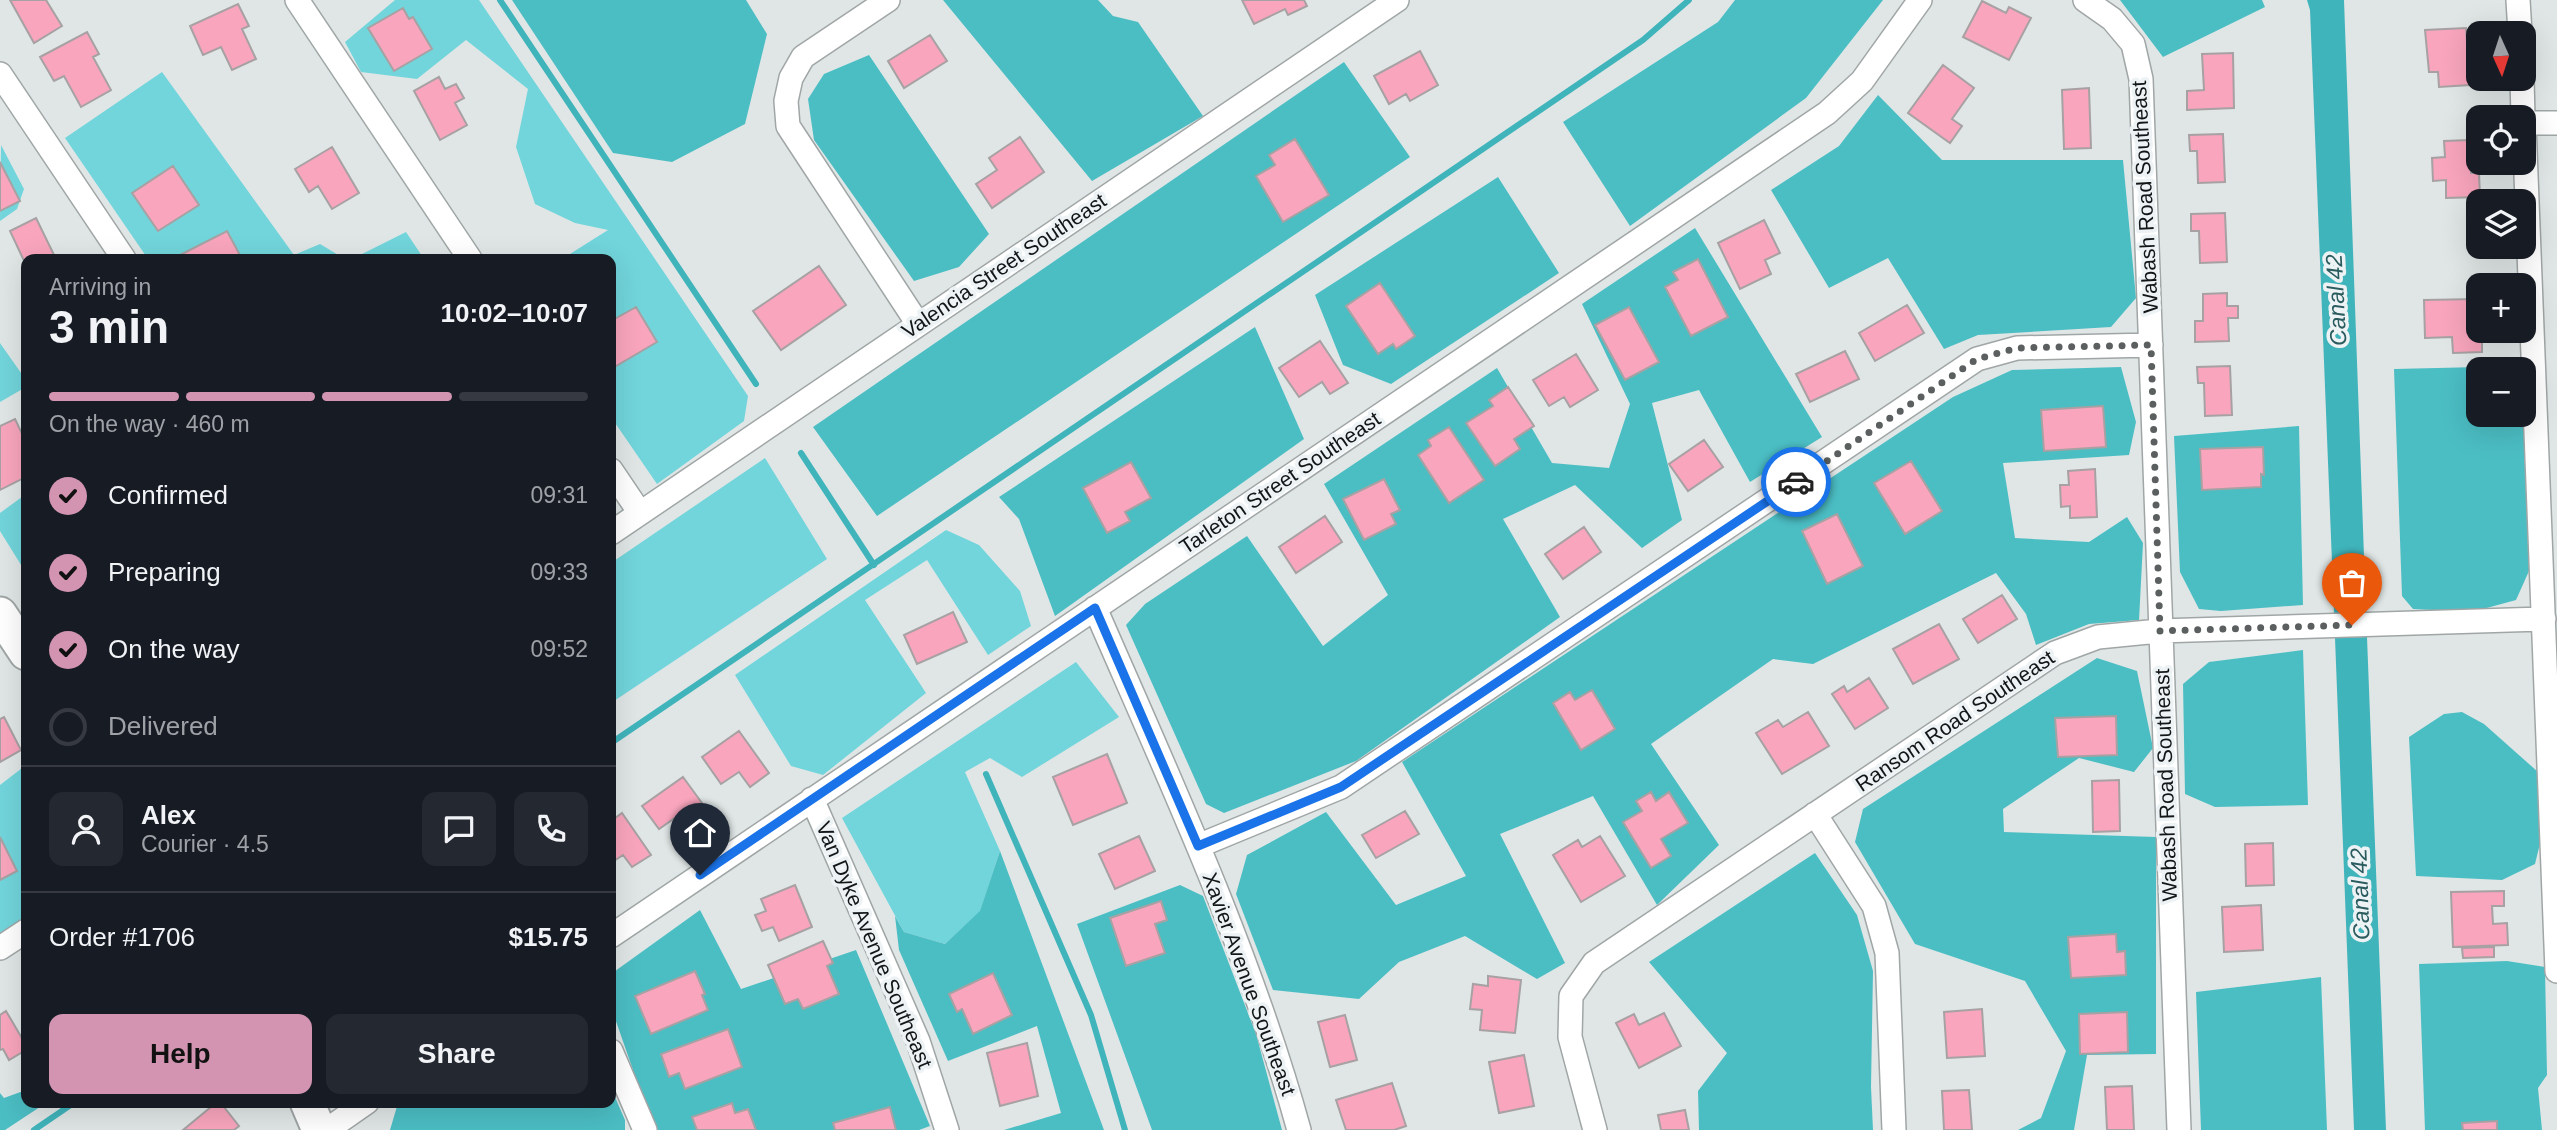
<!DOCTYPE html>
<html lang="en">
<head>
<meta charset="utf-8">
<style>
	body { margin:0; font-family:Helvetica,sans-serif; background:#242831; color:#f1f3f6; height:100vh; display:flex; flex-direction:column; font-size:26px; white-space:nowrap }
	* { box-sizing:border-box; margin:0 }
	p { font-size:23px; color:#9ea1a6 }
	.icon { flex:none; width:38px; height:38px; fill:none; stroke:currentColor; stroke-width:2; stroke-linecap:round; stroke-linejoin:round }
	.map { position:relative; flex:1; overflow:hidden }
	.drawer { position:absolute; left:21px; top:254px; width:595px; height:854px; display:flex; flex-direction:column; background:#171b24; border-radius:14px; box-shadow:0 7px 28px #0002 }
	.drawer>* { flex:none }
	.needle { width:46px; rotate:177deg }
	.controls { position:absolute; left:2466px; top:21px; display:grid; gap:14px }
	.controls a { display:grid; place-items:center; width:70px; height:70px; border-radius:14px; background:#171b24; box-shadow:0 7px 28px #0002; font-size:35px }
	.pin { position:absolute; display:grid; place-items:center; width:60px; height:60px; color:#fff; margin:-72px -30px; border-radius:50% 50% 50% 0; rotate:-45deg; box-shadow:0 0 7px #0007 }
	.pin .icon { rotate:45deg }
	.courier { position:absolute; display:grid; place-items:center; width:70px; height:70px; margin:-35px; border:5px solid #1a73e8; border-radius:50%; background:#fff; color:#222; box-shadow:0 2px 9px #0007 }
	.overview em { font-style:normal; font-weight:600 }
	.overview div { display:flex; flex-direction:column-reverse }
	.overview { display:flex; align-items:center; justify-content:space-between; height:119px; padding:0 28px }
	h1 { font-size:46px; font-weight:600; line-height:52px }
	.bar { display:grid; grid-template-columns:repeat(4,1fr); gap:10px 7px; align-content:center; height:84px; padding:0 28px }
	.bar i { height:9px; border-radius:5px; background:#363941 }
	.bar .active { background:#d294b1 }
	.bar p { grid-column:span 4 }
	.line { display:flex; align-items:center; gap:18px; padding:0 28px; border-top:2px solid #363941 }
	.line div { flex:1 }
	.round { display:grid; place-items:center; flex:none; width:74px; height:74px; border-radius:14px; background:#242831 }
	ol { padding:0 28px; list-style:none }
	li { display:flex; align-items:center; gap:21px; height:77px }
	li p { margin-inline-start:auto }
	li .icon { padding:7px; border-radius:50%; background:#d294b1; color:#111; stroke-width:4 }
	li:last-child { color:#9ea1a6 }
	li i { width:38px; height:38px; border:4px solid #363941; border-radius:50% }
	.primary-button { display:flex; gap:14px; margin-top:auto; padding:14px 28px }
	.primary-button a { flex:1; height:80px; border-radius:14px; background:#d294b1; color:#111; font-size:28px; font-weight:600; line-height:80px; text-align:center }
	.primary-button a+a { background:#242831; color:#f1f3f6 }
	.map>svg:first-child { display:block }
	.green { fill:#71d5db }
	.forest { fill:#4bbec4 }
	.water { fill:#40b4bb }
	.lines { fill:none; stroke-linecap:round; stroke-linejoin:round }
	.stream { stroke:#40b4bb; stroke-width:6 }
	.building { fill:#f8a5bd; stroke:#a7a1a3; stroke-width:2 }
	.street-casing { stroke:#a0a6a6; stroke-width:26 }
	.secondary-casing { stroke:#a0a6a6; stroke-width:37 }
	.street { stroke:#fff; stroke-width:23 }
	.secondary { stroke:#fff; stroke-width:33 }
	.done { stroke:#5b5f5f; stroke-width:7; stroke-dasharray:0 12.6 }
	.route { stroke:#1a73e8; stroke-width:9 }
	.labels { text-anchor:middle; stroke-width:7; stroke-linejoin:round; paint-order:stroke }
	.street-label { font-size:21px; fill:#131616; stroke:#edf3f4 }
	.water-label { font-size:23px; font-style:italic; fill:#2a5b5e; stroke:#edf3f4 }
</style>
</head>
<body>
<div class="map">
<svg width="2557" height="1130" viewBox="0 0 2557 1130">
	<rect width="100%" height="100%" fill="#e0e6e6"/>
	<path class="green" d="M395,0H479L748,396L744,421L657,484L611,417V259H562L608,230L575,223L535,204L516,147L528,89L466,40L417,79L361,72L345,42Z
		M162,72L294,255L320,244L345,259H148L65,138Z
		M1,145L24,189L17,209L0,221Z
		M406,232L424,259H352Z
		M0,343L26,380V387L0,402Z
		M765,458L827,559L611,703V563Z
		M26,494V573L0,531V513Z
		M946,530L979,545L1020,591L1031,626L988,655L927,560L865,600L926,693L823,775L791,766L735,675Z
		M1076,662L1119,717L1022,777L990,758L965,772L1000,851L980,912L945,944L904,932L842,818Z
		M26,765V919L0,939V785Z"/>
	<path class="forest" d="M512,0H746L767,34L745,124L672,162L613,153Z
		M943,0H1098L1113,16L1138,22L1203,116L1092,181Z
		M1735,0H1883L1806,98L1630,226L1563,122L1718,22Z
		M2120,0H2262L2265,7L2163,57Z
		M869,55L989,234L959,267L914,281L814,140L808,99L824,74Z
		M1344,62L1410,157L877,516L813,427Z
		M1878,95L1942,160H2123L2136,298L2111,327L1978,335L1944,349L1888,258L1829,288L1771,190L1839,146Z
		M1498,177L1559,273L1391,384L1343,365L1315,295Z
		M1695,228L1822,437L1750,482L1699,390L1652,403L1682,520L1642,548L1575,485L1503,519L1560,617L1356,761L1224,813L1206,804L1126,625L1145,604L1247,536L1323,646L1388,595L1324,484L1497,368L1552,463L1609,468L1630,404L1582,304Z
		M1255,327L1304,439L1055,616L1019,519L999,497Z
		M2522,366V369H2478V415H2523L2529,571L2516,600L2472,612L2413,609L2402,596L2394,369Z
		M2121,367L2136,422L2129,455L2003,463L2015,538L2089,542L2127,517L2143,543L2139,620L2089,624L2036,645L2026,614L1996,573L1813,664L1773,659L1651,744L1719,845L1657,905L1593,796L1500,834L1565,963L1537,979L1465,936L1399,962L1359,999L1273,990L1236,894L1247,855L1326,812L1396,905L1466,876L1402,762L1953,397L2012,370Z
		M2299,426L2303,605L2221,611L2199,609L2180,572L2174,436Z
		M2303,650L2308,805L2215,807L2185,794L2183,684L2209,662Z
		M2097,658L2137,671L2153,748L2134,772L2079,758L2003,809L2004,832L2156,837V1054L2087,1055L2074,1130H2018L2041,1118L2066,1051L2025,981L1915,944L1855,842L1863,809Z
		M2462,712L2484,724L2538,772L2545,823L2535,864L2502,880L2416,876L2409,737L2444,714Z
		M1000,851L1104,1130H1004L1061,1113L1037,1026L948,1061L899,950L895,916L904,932L945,944L980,911Z
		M1815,853L1857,915L1873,971L1871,1087L1873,1130H1699L1698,1091L1727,1053L1649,962Z
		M1180,885L1203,896L1256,1034L1282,1130H1152L1077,924Z
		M700,910L741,989L856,950L930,1126L919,1130H654L611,1007V974Z
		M2507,961L2545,967L2547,1075L2538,1088L2542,1130H2425L2419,964Z
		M2321,977L2327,1130H2201L2196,992Z
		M611,1088L625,1120V1130H390L398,1103L611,1102Z
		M26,1090V1102L46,1103L5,1130H0V1093L4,1098Z"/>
	<path class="water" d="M2307,0H2344L2366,612L2334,613L2310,10Z
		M2367,637L2386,1130H2354L2335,638Z"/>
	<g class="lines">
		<path class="stream" d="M500,0L756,384
			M801,453L874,565
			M611,743L1643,40L1689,0
			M986,774L1091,1015L1125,1130
			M34,1130L75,1102"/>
	</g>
	<path class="building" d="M10,0H46L62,26L34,43Z
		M1242,0H1304L1307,6L1288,15L1285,9L1254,24Z
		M1982,1L2006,13L2009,7L2031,18L2009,60L1963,37Z
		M238,4L249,26L242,29L256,59L232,70L221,47L203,55L190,26Z
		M403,8L409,19L413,17L432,49L394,71L368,28Z
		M2466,28L2470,85L2439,87L2438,72H2429L2425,30Z
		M87,32L99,54L93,57L111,90L81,107L64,76L54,81L40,57Z
		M930,35L947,61L904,88L888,61Z
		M1420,51L1438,85L1410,101L1406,94L1389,104L1374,76Z
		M2233,53L2234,108L2187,110V91L2204,90L2202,54Z
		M1943,65L1974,88L1952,119L1962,126L1950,143L1908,113Z
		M439,77L445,89L456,84L464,98L455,103L467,125L440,140L414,91Z
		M2089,88L2091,148L2064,149L2062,90Z
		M2223,134L2225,182L2198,183L2197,151H2190L2189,135Z
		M1020,137L1044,172L992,208L976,184L997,170L989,158Z
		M1295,139L1329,195L1283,222L1256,176L1275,165L1269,155Z
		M2470,140L2471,173H2479L2480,197L2446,198V180L2433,181L2432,158L2445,157L2444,141Z
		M332,147L359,193L332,209L318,186L309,192L295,169Z
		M0,162L20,201L0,211Z
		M173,166L199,205L158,231L132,193Z
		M2225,213L2227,262L2200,263L2199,231H2191V214Z
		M36,218L56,259H26V265L10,231Z
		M1764,220L1780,253L1765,260L1771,274L1740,289L1718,243Z
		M227,231L242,259H182L180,255Z
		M1698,259L1728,317L1691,336L1665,287L1678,280L1673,272Z
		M819,266L846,305L781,350L753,311Z
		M1380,283L1415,336L1396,349L1393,344L1378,354L1346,306Z
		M2227,293V306H2238V318H2228L2229,341L2195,342V321H2203V294Z
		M2478,299V331H2482V352L2453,353L2452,337L2425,338L2424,300Z
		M1907,305L1924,333L1875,361L1859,333Z
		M636,307L657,342L611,369V321Z
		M1629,307L1659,362L1625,380L1595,325Z
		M1320,341L1348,383L1330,394L1322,382L1299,397L1279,368Z
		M1845,351L1859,379L1810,402L1796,374Z
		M1576,354L1598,390L1570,407L1564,397L1549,406L1533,380Z
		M2230,366L2232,415L2205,416L2204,383H2198L2197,367Z
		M1508,387L1534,426L1514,439L1520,449L1495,466L1466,423L1493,406L1489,400Z
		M2103,406L2106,447L2044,451L2041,410Z
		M15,419L26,442V477L0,490V426Z
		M1449,427L1484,480L1449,503L1418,455L1431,446L1428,440Z
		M1704,440L1723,467L1688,491L1669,464Z
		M2263,447L2264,475L2261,474V487L2202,490L2200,449Z
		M1911,461L1942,511L1905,534L1874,483Z
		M1131,462L1151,498L1125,512L1130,521L1107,533L1083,488Z
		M2095,469L2097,517L2070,518V506L2061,507L2060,485H2069L2068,471Z
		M1384,479L1400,510L1391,514L1396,524L1364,540L1343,499Z
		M1837,514L1863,566L1827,584L1802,531Z
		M1325,516L1342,542L1296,573L1279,547Z
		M1584,527L1601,552L1563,579L1545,554Z
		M2002,595L2017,619L1978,643L1963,619Z
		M953,612L967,642L917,664L904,635Z
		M1939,624L1959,659L1913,684L1893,649Z
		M1869,678L1888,708L1855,729L1832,694L1844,686L1847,692Z
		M1592,690L1615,729L1581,750L1553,703L1570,692L1575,700Z
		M1808,712L1829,746L1782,774L1756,733L1778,720L1783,727Z
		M2116,716L2117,755L2058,757L2055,718Z
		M4,717L21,750L0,762V719Z
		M739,731L769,773L750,787L739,772L721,784L702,757Z
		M1107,754L1127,803L1073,825L1053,777Z
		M683,777L710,814L692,827L682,813L659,829L642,806Z
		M2119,780L2120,831L2093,832L2092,781Z
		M1651,792L1656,801L1669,792L1688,823L1661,839L1671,856L1651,868L1623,822L1642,811L1636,801Z
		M1405,811L1419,834L1376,858L1362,835Z
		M622,813L651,855L632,867L623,855L611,863V821Z
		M1139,836L1155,871L1115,889L1099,854Z
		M1600,836L1625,876L1581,902L1553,855L1578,840L1582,847Z
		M0,837L17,871L0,880Z
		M2273,843L2274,885L2246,886L2245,844Z
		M795,885L812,927L779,941L773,927L762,931L755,915L766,911L761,899Z
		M2504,891V906H2492L2493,924L2507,923L2508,945L2453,947L2451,892Z
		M1161,901L1167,920L1155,924L1165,953L1126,966L1110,918Z
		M2261,905L2263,950L2224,952L2222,907Z
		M2116,934L2117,952L2125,951L2126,975L2071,978L2068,937Z
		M823,941L833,963L827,966L839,994L803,1009L798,999L785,1004L768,965Z
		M2494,947V957L2463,958L2462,948Z
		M695,971L705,994L702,995L708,1010L651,1034L635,996Z
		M993,973L1012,1015L973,1034L962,1009L957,1012L949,994Z
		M1488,976L1521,980L1515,1033L1480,1030L1482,1010L1470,1009L1473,984L1488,986Z
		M1982,1009L1985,1056L1947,1058L1944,1012Z
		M6,1011L26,1045V1050L9,1060L3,1049L0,1050V1015Z
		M2127,1012L2128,1052L2080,1054L2079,1014Z
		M1664,1013L1681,1046L1639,1068L1616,1023L1634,1014L1639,1025Z
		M1345,1015L1357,1060L1330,1067L1318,1022Z
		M728,1029L742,1067L685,1089L679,1073L669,1077L661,1054Z
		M1027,1043L1038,1096L1000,1106L987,1053Z
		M1524,1055L1534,1106L1499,1113L1489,1062Z
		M1392,1083L1406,1126L1394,1130H1346L1336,1100Z
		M2132,1086L2134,1130H2107L2105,1087Z
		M1969,1090L1972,1130H1944L1942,1091Z
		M217,1102H220L239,1126L234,1130H183Z
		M732,1103L735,1113L748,1109L756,1130H697L692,1117Z
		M890,1107L896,1130H835L833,1123Z
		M1685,1110L1689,1130H1661L1658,1115Z
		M2497,1121V1130H2463L2462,1123Z"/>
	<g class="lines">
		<g class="street-casing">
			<path id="street" d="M297,0L470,259
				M888,0L803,57L791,78L786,101L788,126L918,324
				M2085,0L2112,19L2133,44L2141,79L2179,1130
				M2518,0L2520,33
				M0,74L124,259
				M2522,79L2523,117
				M2524,123H2557
				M2524,124L2557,971
				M611,470L640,513
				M611,533L1397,0
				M1095,608C1169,778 1250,952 1299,1130
				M812,799L918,1041L947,1130
				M1815,814L1874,906L1887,953L1894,1130
				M1198,846L1341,787L1977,359L2017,348L2151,345
				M611,936L1827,113L1862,81L1920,0
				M0,948L26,931
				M611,1051L645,1130
				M327,1130L367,1102
				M1595,1130L1570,1037L1571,996L1594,963L2055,653L2098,637L2159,631L2544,619"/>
		</g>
		<g class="secondary-casing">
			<path id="secondary" d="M0,614L26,653
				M307,1102L319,1130"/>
		</g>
		<use href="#street" class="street"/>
		<use href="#secondary" class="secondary"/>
	</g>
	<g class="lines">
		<path class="done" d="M1796,482L1977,359L2017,348L2151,345L2160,631L2352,625"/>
		<path class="route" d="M700,875L1095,608L1198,846L1341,787L1796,482"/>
	</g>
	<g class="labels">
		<g class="street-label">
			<text transform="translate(2145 197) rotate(-93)" y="7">Wabash Road Southeast</text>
			<text transform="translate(1004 266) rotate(-34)" y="7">Valencia Street Southeast</text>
			<text transform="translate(1280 483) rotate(-34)" y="7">Tarleton Street Southeast</text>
			<text transform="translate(1955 721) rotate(-34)" y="7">Ransom Road Southeast</text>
			<text transform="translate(2166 785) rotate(-92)" y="7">Wabash Road Southeast</text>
			<text transform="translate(874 945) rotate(67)" y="7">Van Dyke Avenue Southeast</text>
			<text transform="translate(1249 984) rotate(70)" y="7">Xavier Avenue Southeast</text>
		</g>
		<g class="water-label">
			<text transform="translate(2336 300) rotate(-93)" y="8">Canal 42</text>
			<text transform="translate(2360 894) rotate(-92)" y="8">Canal 42</text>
		</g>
	</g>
</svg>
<div class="controls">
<a><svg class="needle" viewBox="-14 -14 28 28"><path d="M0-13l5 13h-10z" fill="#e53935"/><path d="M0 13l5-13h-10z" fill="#9ea1a6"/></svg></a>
<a><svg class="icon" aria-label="locate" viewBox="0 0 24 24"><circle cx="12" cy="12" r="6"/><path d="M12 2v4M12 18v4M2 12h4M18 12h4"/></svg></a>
<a><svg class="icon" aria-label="layers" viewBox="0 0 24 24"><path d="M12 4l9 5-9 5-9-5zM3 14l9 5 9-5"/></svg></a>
<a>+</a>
<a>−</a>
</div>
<div class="pin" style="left:2352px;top:625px;background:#ea580c"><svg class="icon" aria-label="bag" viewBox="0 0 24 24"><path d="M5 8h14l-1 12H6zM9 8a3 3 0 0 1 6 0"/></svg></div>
<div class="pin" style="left:700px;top:875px;background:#1f2937"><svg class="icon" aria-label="home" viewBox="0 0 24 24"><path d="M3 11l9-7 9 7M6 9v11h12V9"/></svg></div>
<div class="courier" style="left:1796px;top:482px"><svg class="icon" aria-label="car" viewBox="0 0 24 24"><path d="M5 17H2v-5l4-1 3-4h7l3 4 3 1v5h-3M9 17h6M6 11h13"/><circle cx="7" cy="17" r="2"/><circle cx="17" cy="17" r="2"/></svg></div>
<section class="drawer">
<div class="overview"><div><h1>3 min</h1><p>Arriving in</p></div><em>10:02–10:07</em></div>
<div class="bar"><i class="active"></i><i class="active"></i><i class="active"></i><i></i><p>On the way · 460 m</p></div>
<ol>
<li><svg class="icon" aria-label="check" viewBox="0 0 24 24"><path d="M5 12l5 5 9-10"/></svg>Confirmed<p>09:31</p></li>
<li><svg class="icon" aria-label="check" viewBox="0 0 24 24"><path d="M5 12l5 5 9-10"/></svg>Preparing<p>09:33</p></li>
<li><svg class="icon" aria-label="check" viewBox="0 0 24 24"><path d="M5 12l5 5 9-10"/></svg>On the way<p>09:52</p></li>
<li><i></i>Delivered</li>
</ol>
<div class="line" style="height:126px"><a class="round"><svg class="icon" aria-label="person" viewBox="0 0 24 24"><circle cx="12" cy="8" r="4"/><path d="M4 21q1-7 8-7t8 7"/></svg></a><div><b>Alex</b><p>Courier · 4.5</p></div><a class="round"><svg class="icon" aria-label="chat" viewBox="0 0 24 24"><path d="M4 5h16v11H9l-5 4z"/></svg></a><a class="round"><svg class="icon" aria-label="phone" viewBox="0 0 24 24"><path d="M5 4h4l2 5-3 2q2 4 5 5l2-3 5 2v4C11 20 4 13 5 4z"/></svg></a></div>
<div class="line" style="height:91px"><div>Order #1706</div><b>$15.75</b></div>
<div class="primary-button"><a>Help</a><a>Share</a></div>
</section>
</div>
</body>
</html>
